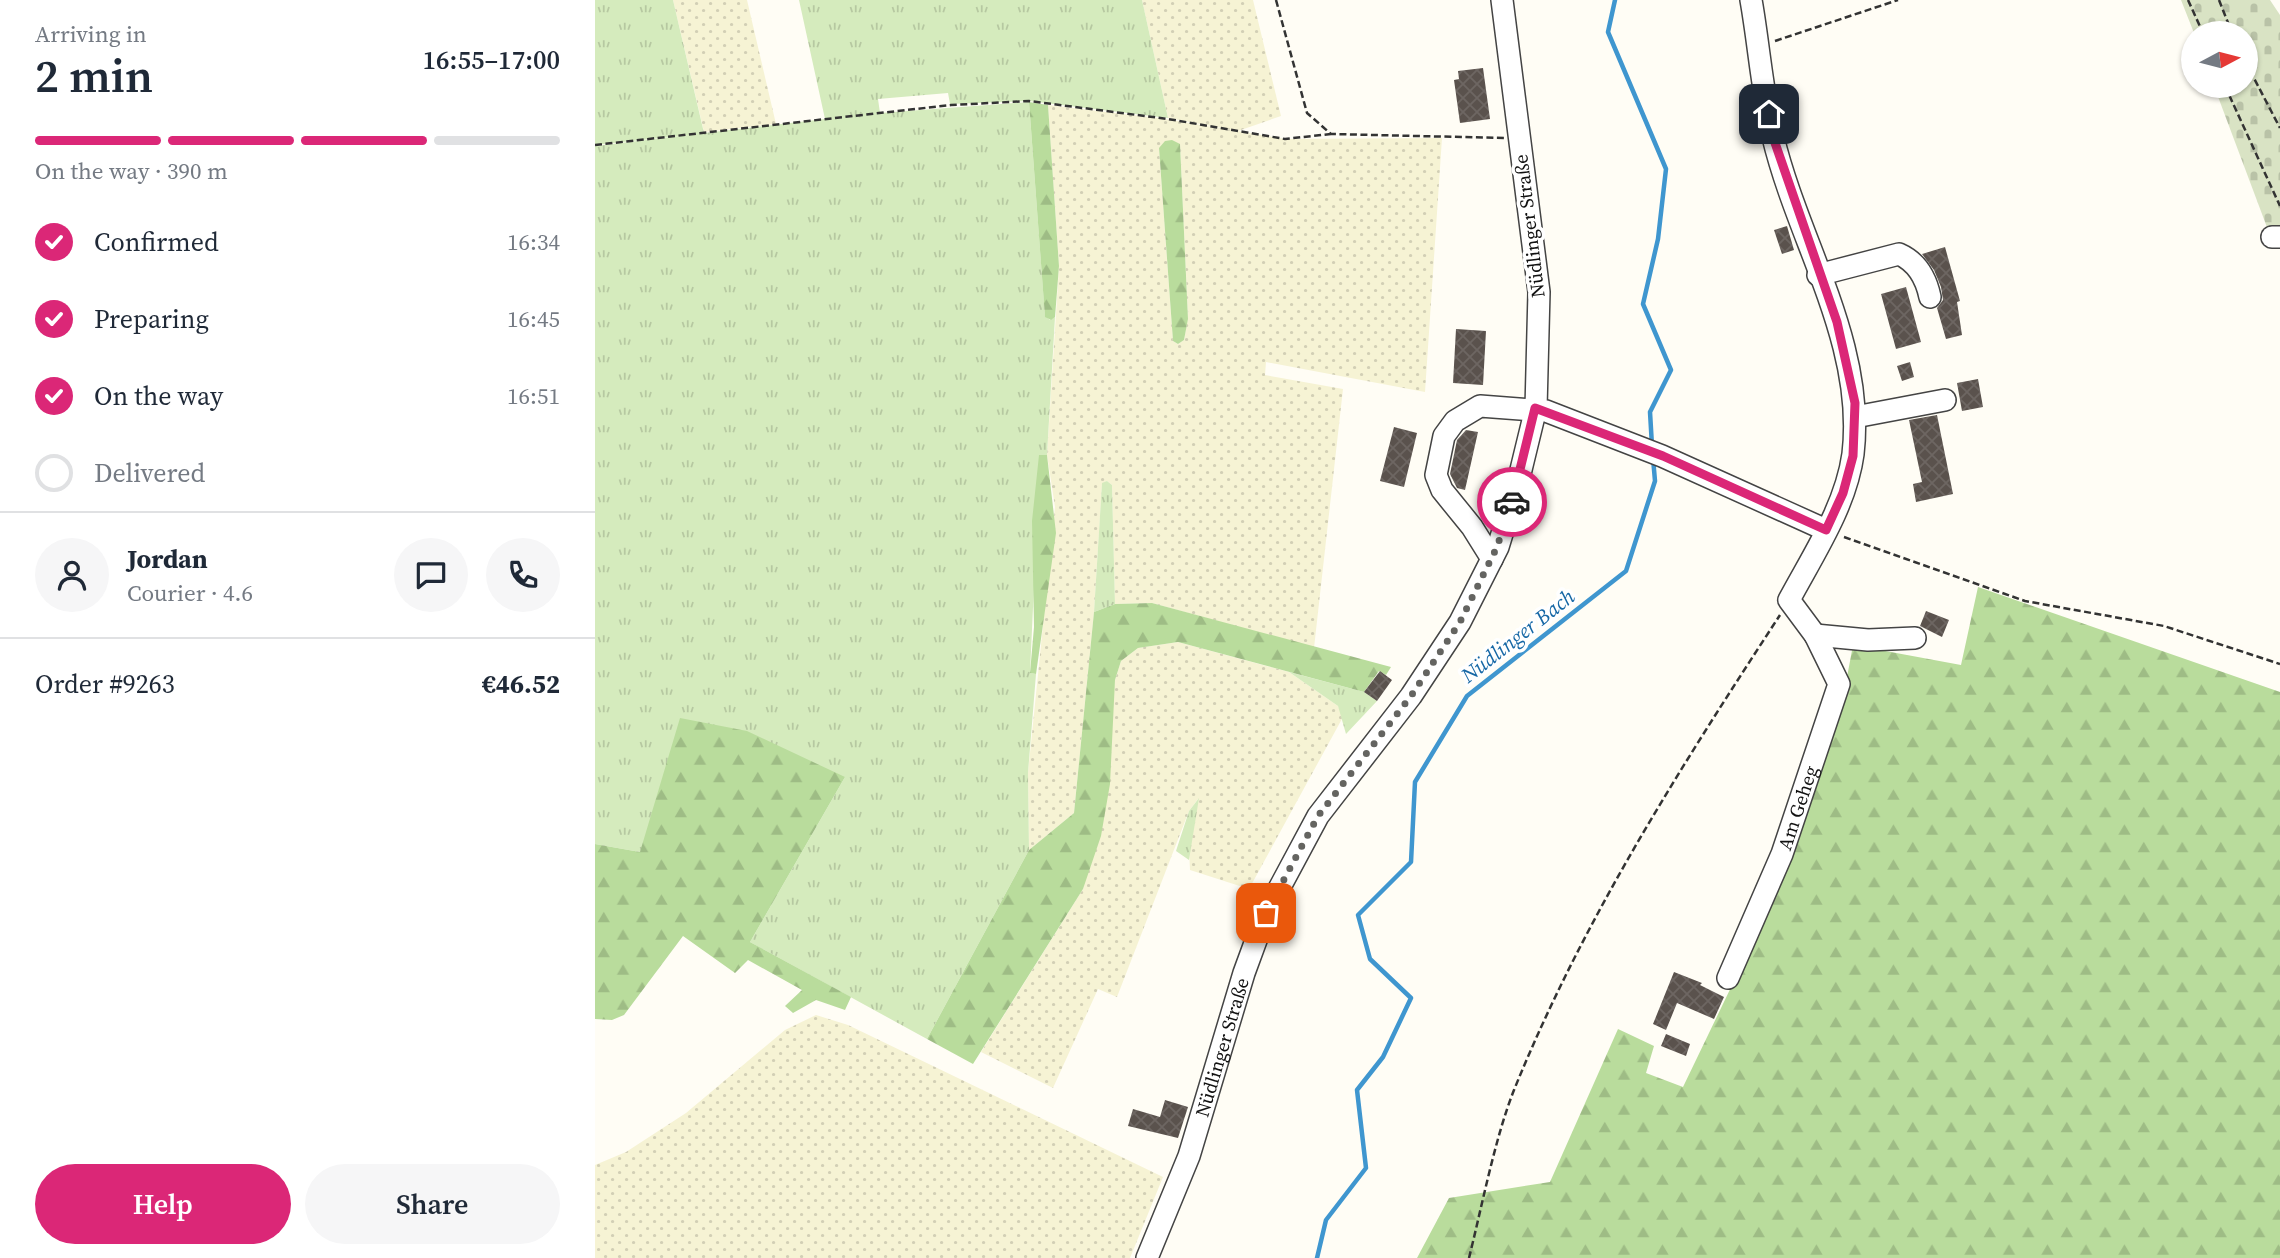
<!DOCTYPE html>
<html lang="en">
<head>
<meta charset="utf-8">
<style>
	body { margin:0; font-family:"Source Serif 4",serif; background:#f6f6f7; color:#1f2937; height:100vh; display:flex; flex-direction:column; font-size:26px; white-space:nowrap }
	* { box-sizing:border-box; margin:0 }
	p { font-size:23px; color:#747a83 }
	.icon { flex:none; width:38px; height:38px; fill:none; stroke:currentColor; stroke-width:2; stroke-linecap:round; stroke-linejoin:round }
	.map { position:relative; flex:1; overflow:hidden }
	.side { display:flex; flex-direction:column; background:#fff; width:595px }
	.side>* { flex:none }
	.needle { width:46px; rotate:83deg }
	.controls { position:absolute; left:1586px; top:21px; display:grid; gap:14px }
	.controls a { display:grid; place-items:center; width:77px; height:77px; border-radius:50%; background:#fff; box-shadow:0 2px 5px #0004; font-size:35px }
	.pin { position:absolute; display:grid; place-items:center; width:60px; height:60px; color:#fff; margin:-30px; border-radius:14px; box-shadow:0 4px 10px #0006 }
	.courier { position:absolute; display:grid; place-items:center; width:70px; height:70px; margin:-35px; border:5px solid #db2777; border-radius:50%; background:#fff; color:#222; box-shadow:0 2px 9px #0007 }
	.headline em { font-style:normal; font-weight:600 }
	.headline div { display:flex; flex-direction:column-reverse }
	.headline { display:flex; align-items:center; justify-content:space-between; height:119px; padding:0 35px }
	h1 { font-size:46px; font-weight:600; line-height:52px }
	.bar { display:grid; grid-template-columns:repeat(4,1fr); gap:10px 7px; align-content:center; height:84px; padding:0 35px }
	.bar i { height:9px; border-radius:5px; background:#e0e1e3 }
	.bar .selected { background:#db2777 }
	.bar p { grid-column:span 4 }
	.line { display:flex; align-items:center; gap:18px; padding:0 35px; border-top:2px solid #e0e1e3 }
	.line div { flex:1 }
	.round { display:grid; place-items:center; flex:none; width:74px; height:74px; border-radius:37px; background:#f6f6f7 }
	ol { padding:0 35px; list-style:none }
	li { display:flex; align-items:center; gap:21px; height:77px }
	li p { margin-inline-start:auto }
	li .icon { padding:7px; border-radius:50%; background:#db2777; color:#fff; stroke-width:4 }
	li:last-child { color:#747a83 }
	li i { width:38px; height:38px; border:4px solid #e0e1e3; border-radius:50% }
	.cta { display:flex; gap:14px; margin-top:auto; padding:14px 35px }
	.cta a { flex:1; height:80px; border-radius:42px; background:#db2777; color:#fff; font-size:28px; font-weight:600; line-height:80px; text-align:center }
	.cta a+a { background:#f6f6f7; color:#1f2937 }
	main { display:flex; flex:1; min-height:0 }
	.map>svg:first-child { display:block }
	.farmland { fill:url(#farmland-dots); fill-rule:evenodd }
	.grass { fill:url(#grass-tufts) }
	.forest { fill:url(#forest-firs) }
	.cemetery { fill:url(#cemetery-stones) }
	.lines { fill:none; stroke-linecap:round; stroke-linejoin:round }
	.stream { stroke:#3f96cf; stroke-width:4.5 }
	.building { fill:url(#building-cross-hatch) }
	.minor-casing { stroke:#444; stroke-width:24 }
	.path { stroke:#333; stroke-width:2.5; stroke-dasharray:7 3.5; stroke-linecap:butt }
	.minor { stroke:#fff; stroke-width:21 }
	.done { stroke:#646461; stroke-width:7; stroke-dasharray:0 12.6 }
	.route { stroke:#db2777; stroke-width:9 }
	.labels { text-anchor:middle; stroke-width:7; stroke-linejoin:round; paint-order:stroke }
	.street-label { font-size:19px; fill:#111; stroke:#fff }
	.water-label { font-size:21px; font-style:italic; fill:#1768a6; stroke:#fff }
</style>
</head>
<body>
<main>
<section class="side">
<div class="headline"><div><h1>2 min</h1><p>Arriving in</p></div><em>16:55–17:00</em></div>
<div class="bar"><i class="selected"></i><i class="selected"></i><i class="selected"></i><i></i><p>On the way · 390 m</p></div>
<ol>
<li><svg class="icon" aria-label="check" viewBox="0 0 24 24"><path d="M5 12l5 5 9-10"/></svg>Confirmed<p>16:34</p></li>
<li><svg class="icon" aria-label="check" viewBox="0 0 24 24"><path d="M5 12l5 5 9-10"/></svg>Preparing<p>16:45</p></li>
<li><svg class="icon" aria-label="check" viewBox="0 0 24 24"><path d="M5 12l5 5 9-10"/></svg>On the way<p>16:51</p></li>
<li><i></i>Delivered</li>
</ol>
<div class="line" style="height:126px"><a class="round"><svg class="icon" aria-label="person" viewBox="0 0 24 24"><circle cx="12" cy="8" r="4"/><path d="M4 21q1-7 8-7t8 7"/></svg></a><div><b>Jordan</b><p>Courier · 4.6</p></div><a class="round"><svg class="icon" aria-label="chat" viewBox="0 0 24 24"><path d="M4 5h16v11H9l-5 4z"/></svg></a><a class="round"><svg class="icon" aria-label="phone" viewBox="0 0 24 24"><path d="M5 4h4l2 5-3 2q2 4 5 5l2-3 5 2v4C11 20 4 13 5 4z"/></svg></a></div>
<div class="line" style="height:91px"><div>Order #9263</div><b>€46.52</b></div>
<div class="cta"><a>Help</a><a>Share</a></div>
</section>
<div class="map">
<svg width="1685" height="1258" viewBox="0 0 1685 1258">
	<defs>
		<pattern id="farmland-dots" width="8" height="8" patternUnits="userSpaceOnUse" patternTransform="scale(1.75)"><rect width="8" height="8" fill="#f6f3d4"/><path d="M2 2h.1M6 6h.1" fill="none" stroke="#d2cfb5" stroke-width="1.8" stroke-linecap="round"/></pattern>
		<pattern id="grass-tufts" width="24" height="20" patternUnits="userSpaceOnUse" patternTransform="scale(1.75)"><rect width="24" height="20" fill="#d5ebbd"/><path d="M3 7l-1-3M5 7V3M7 7l1-3M15 17l-1-3M17 17v-4M19 17l1-3" fill="none" stroke="#b6c8a1"/></pattern>
		<pattern id="forest-firs" width="22" height="20" patternUnits="userSpaceOnUse" patternTransform="scale(1.75)"><rect width="22" height="20" fill="#b9dc9c"/><path d="M5 1l3.5 6h-7zM16 11l3.5 6h-7z" fill="#9ebc85"/></pattern>
		<pattern id="cemetery-stones" width="16" height="16" patternUnits="userSpaceOnUse" patternTransform="scale(1.75)"><rect width="16" height="16" fill="#d9e3c4"/><path d="M2 7V4a2 2 0 0 1 4 0v3zM10 15v-3a2 2 0 0 1 4 0v3z" fill="#b9c2a7"/></pattern>
		<pattern id="building-cross-hatch" width="8" height="8" patternUnits="userSpaceOnUse" patternTransform="scale(1.75)"><rect width="8" height="8" fill="#5a524d"/><path d="M0 0l8 8M0 8l8-8" fill="none" stroke="#6d6662"/></pattern>
	</defs>
	<rect width="100%" height="100%" fill="#fffdf5"/>
	<path class="farmland" d="M78,0H152L181,124L109,132Z
		M547,0H658L686,116L643,131L573,118Z
		M453,105L570,119L690,139L847,138L830,392L671,362L670,375L748,389L719,648L557,603L520,604L517,485L512,481L507,484L499,612L479,813L434,850L433,773L460,507L452,455L464,266ZM585,144L593,318L589,340L583,344L578,341L564,148Z
		M583,642L694,672L743,706L748,717L654,889L595,870L594,849L603,799L594,811L522,997L503,989L458,1088L386,1052L488,889L520,680L526,661L543,648Z
		M221,1015L253,1025L568,1177L535,1258H0V1165L31,1152L91,1113L190,1030Z"/>
	<path class="grass" d="M0,0H78L109,133L230,119L204,0H547L573,118L434,101L355,104L353,93L283,99L285,113L434,102L450,316L455,320L460,317L452,455H445L435,673L441,674L433,773L434,850L332,1039L155,942L250,777L45,852L0,844V146L102,134L0,145Z
		M512,481L517,485L520,604L499,612L507,483Z
		M694,672L769,692L782,701L751,734L743,706Z
		M604,798L594,860L581,851L594,811Z"/>
	<path class="forest" d="M434,102L453,105L464,266L460,317L456,320L450,317Z
		M577,140L585,144L593,319L589,340L583,344L578,341L564,148L570,141Z
		M444,455H452L461,533L441,674L435,673L439,627L437,521Z
		M1383,587L1685,692V1258H822L854,1198L955,1182L1023,1029L1059,1046L1051,1073L1088,1087L1140,979L1247,704L1258,645L1366,665Z
		M557,603L796,667L791,675L784,671L769,692L583,642L543,648L526,661L520,680L515,784L506,836L488,889L378,1064L332,1039L434,850L479,813L499,612L520,604Z
		M85,718L152,731L250,777L155,942L256,997L250,1010L221,1000L198,1013L190,1006L207,990L153,960L140,973L88,936L29,1015L17,1020L0,1019V844L45,852Z"/>
	<path class="cemetery" d="M1586,0H1675L1685,15V230H1673L1619,86H1650V33H1599Z"/>
	<g class="lines">
		<path class="stream" d="M1020,0L1013,32L1071,169L1063,239L1048,304L1076,370L1055,412L1057,446
			M722,1258L731,1220L771,1168L762,1090L788,1057L816,998L775,959L763,915L816,862L820,782L872,696L1031,571L1060,481L1058,458"/>
	</g>
	<path class="building" d="M888,68L895,119L865,123L859,80L864,79L863,71Z
		M1192,226L1199,250L1187,254L1179,230Z
		M1350,247L1365,301L1362,302L1367,335L1351,339L1342,308L1348,300L1346,287L1339,270L1327,254Z
		M1311,287L1326,342L1301,349L1286,294Z
		M861,329L891,331L888,385L858,383Z
		M1315,362L1319,377L1307,381L1302,366Z
		M1383,379L1388,407L1367,411L1362,383Z
		M1342,415L1358,494L1321,502L1318,484L1327,482L1314,420Z
		M799,427L822,433L809,487L785,481Z
		M871,430L883,432L870,490L862,488L855,474L862,440Z
		M1331,611L1354,620L1347,637L1325,626Z
		M785,671L797,680L782,701L769,692Z
		M1079,972L1107,983L1105,985L1129,997L1119,1019L1082,1003L1071,1030L1058,1024Z
		M1071,1034L1095,1044L1091,1056L1066,1046Z
		M570,1100L593,1107L583,1138L533,1126L538,1109L565,1117Z"/>
	<g class="lines">
		<g class="minor-casing">
			<g id="minor">
				<path d="M1677,237H1685"/>
				<path d="M1223,275L1304,254C1322,262 1331,278 1335,297"/>
				<path d="M1260,417L1350,400"/>
				<path d="M897,559L877,527L847,490L841,475L849,436L860,421L885,406L951,411L1067,456L1231,530"/>
				<path d="M1220,635L1273,640L1320,638"/>
				<path id="s1" d="M1133,978L1187,854L1244,684L1220,635L1194,600C1218,555 1251,506 1258,454C1271,343 1203,242 1178,137C1167,92 1164,45 1156,0"/>
				<path id="s2" d="M552,1258L594,1156L649,973L671,913L723,816L816,696L865,622L903,547L924,478L941,408L944,292L907,0"/>
			</g>
		</g>
		<path class="path" d="M681,0L712,113L736,134L909,138
			M1593,0L1608,33
			M1624,0L1637,33
			M1180,41L1303,0
			M1650,61L1685,128
			M1630,86L1685,206
			M0,145L356,105L434,101L573,119L690,139L736,134
			M1249,537L1430,601L1569,626L1685,664
			M874,1258C887,1206 900,1138 919,1090C988,920 1085,768 1185,615"/>
		<use href="#minor" class="minor"/>
	</g>
	<g class="lines">
		<path class="done" d="M671,913L723,816L816,696L865,622L902,547L917,502"/>
		<path class="route" d="M917,502L940,408L1068,456L1231,530L1248,493L1258,456L1260,403L1242,322L1178,137L1174,114"/>
	</g>
	<g class="labels">
		<g class="street-label">
			<text transform="translate(934 226) rotate(-97)" y="7">Nüdlinger Straße</text>
			<text dy="7" stroke="none"><textPath href="#s1" startOffset="184">Am Geheg</textPath></text>
			<text dy="7" stroke="none"><textPath href="#s2" startOffset="224">Nüdlinger Straße</textPath></text>
		</g>
		<g class="water-label">
			<text transform="translate(923 636) rotate(-38)" y="7">Nüdlinger Bach</text>
		</g>
	</g>
</svg>
<div class="controls">
<a><svg class="needle" viewBox="-14 -14 28 28"><path d="M0-13l5 13h-10z" fill="#e53935"/><path d="M0 13l5-13h-10z" fill="#747a83"/></svg></a>
</div>
<div class="pin" style="left:671px;top:913px;background:#ea580c"><svg class="icon" aria-label="bag" viewBox="0 0 24 24"><path d="M5 8h14l-1 12H6zM9 8a3 3 0 0 1 6 0"/></svg></div>
<div class="pin" style="left:1174px;top:114px;background:#1f2937"><svg class="icon" aria-label="home" viewBox="0 0 24 24"><path d="M3 11l9-7 9 7M6 9v11h12V9"/></svg></div>
<div class="courier" style="left:917px;top:502px"><svg class="icon" aria-label="car" viewBox="0 0 24 24"><path d="M5 17H2v-5l4-1 3-4h7l3 4 3 1v5h-3M9 17h6M6 11h13"/><circle cx="7" cy="17" r="2"/><circle cx="17" cy="17" r="2"/></svg></div>
</div>
</main>
</body>
</html>
